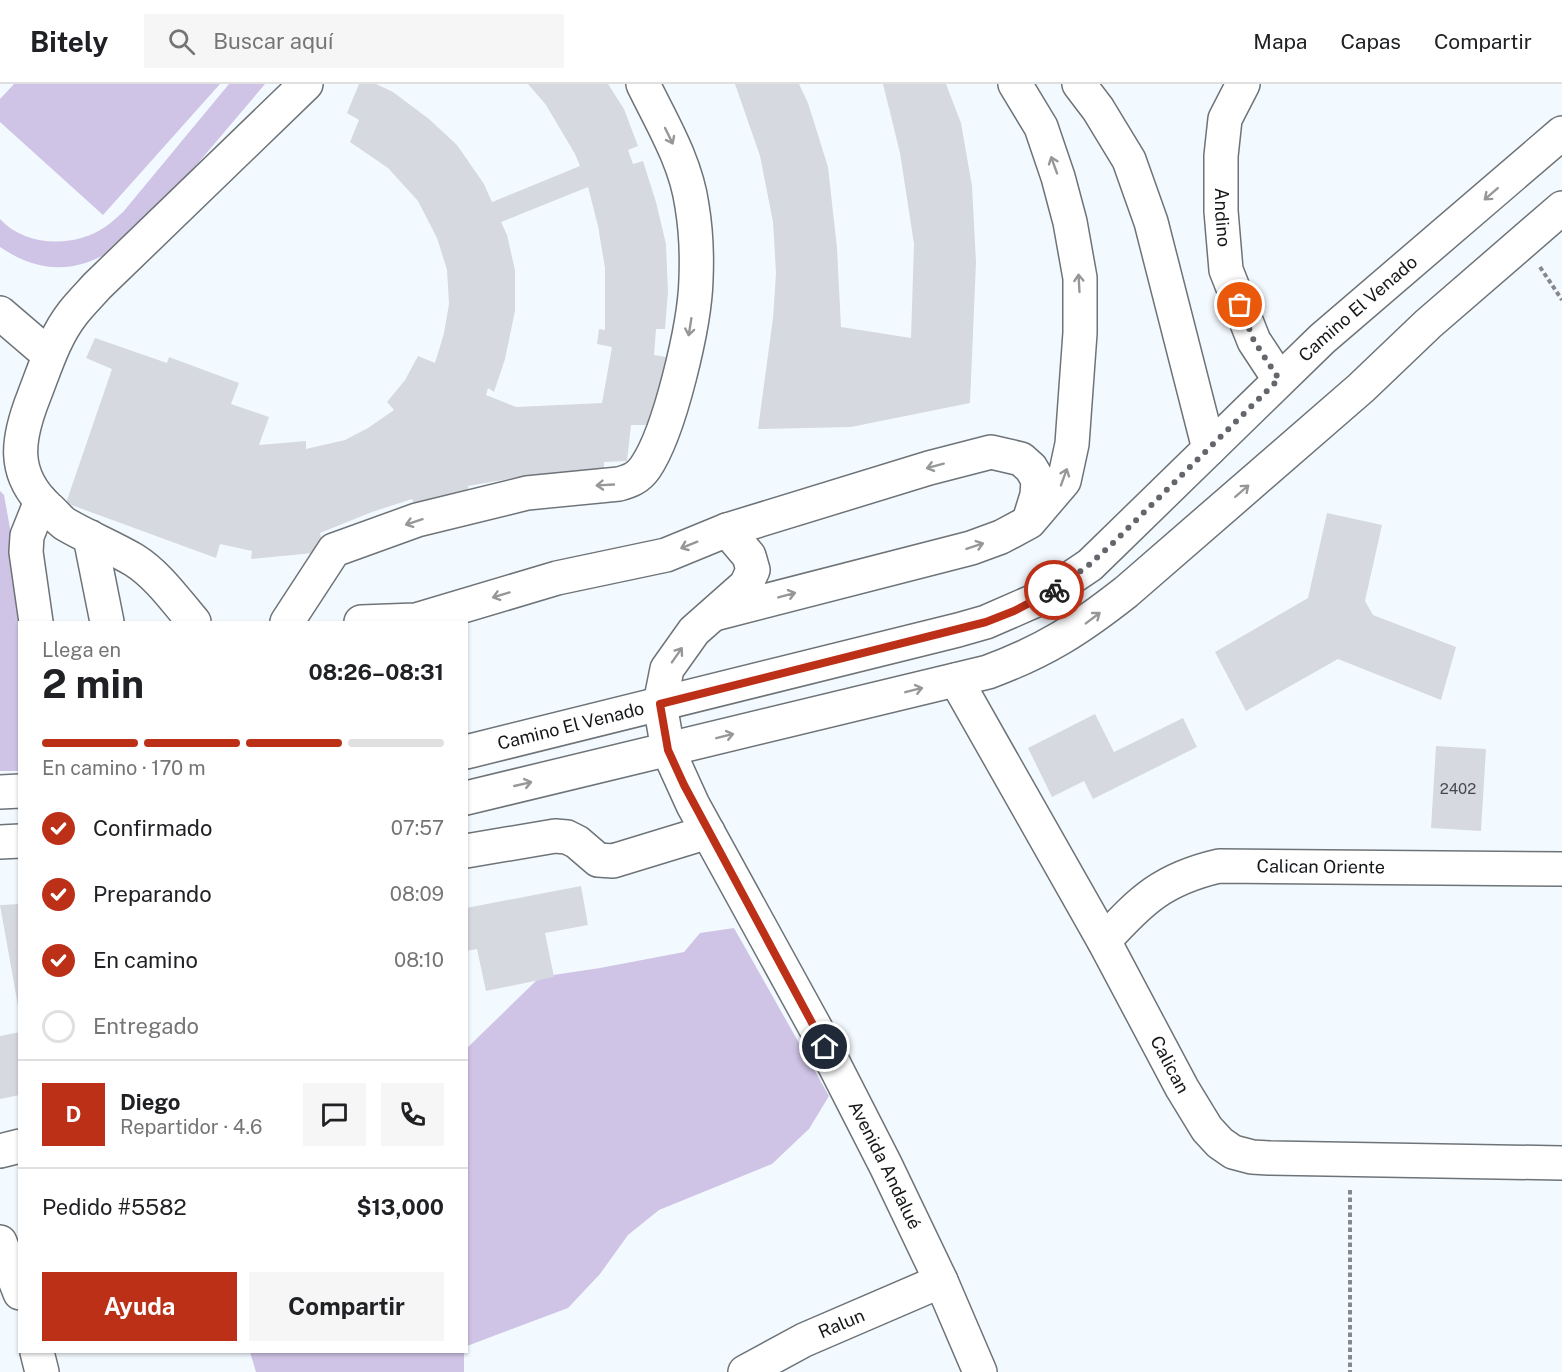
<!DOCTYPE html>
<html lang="es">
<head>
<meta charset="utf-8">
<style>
	body { margin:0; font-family:"Public Sans",sans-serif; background:#f6f6f6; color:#202124; height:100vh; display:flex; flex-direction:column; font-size:22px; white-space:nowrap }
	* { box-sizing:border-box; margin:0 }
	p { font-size:20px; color:#757577 }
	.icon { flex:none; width:33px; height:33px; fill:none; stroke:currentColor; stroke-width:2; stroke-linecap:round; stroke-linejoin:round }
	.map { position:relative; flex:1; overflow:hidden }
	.panel { position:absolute; left:18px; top:537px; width:450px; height:732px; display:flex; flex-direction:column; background:#fff; border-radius:0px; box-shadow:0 2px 4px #0004 }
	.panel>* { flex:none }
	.pin { position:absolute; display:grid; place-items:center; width:51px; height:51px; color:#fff; margin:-26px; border:3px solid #fff; border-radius:50%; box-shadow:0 2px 6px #0007 }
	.courier { position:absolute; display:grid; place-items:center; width:60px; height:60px; margin:-30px; border:4px solid #bc3018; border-radius:50%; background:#fff; color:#222; box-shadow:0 2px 8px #0007 }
	.headline em { font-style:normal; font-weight:700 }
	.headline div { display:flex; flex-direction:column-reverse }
	.headline { display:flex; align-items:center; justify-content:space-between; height:102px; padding:0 24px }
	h1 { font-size:39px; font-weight:700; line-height:45px }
	.bar { display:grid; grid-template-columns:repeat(4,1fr); gap:9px 6px; align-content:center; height:72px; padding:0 24px }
	.bar i { height:8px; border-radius:4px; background:#e0e0e0 }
	.bar .selected { background:#bc3018 }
	.bar p { grid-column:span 4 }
	.line { display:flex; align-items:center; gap:15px; padding:0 24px; border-top:2px solid #e0e0e0 }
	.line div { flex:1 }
	.round { display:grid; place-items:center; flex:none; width:63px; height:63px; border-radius:0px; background:#f6f6f6 }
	ol { padding:0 24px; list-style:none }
	li { display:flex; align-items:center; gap:18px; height:66px }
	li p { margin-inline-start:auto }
	li .icon { padding:6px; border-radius:50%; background:#bc3018; color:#fff; stroke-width:4 }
	li:last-child { color:#757577 }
	li i { width:33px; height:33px; border:3px solid #e0e0e0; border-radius:50% }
	.action { display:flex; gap:12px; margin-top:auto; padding:12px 24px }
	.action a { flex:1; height:69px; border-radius:0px; background:#bc3018; color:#fff; font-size:24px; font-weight:700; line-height:69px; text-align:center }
	.action a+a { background:#f6f6f6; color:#202124 }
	header { display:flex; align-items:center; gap:36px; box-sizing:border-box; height:84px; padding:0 30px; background:#fff; border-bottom:2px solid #e0e0e0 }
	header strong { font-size:28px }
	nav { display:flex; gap:33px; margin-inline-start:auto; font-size:21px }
	.search { width:420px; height:54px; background:#f6f6f6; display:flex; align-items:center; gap:15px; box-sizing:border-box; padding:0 21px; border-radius:0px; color:#757577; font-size:22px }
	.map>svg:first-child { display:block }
	.green { fill:#cfc4e5 }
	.building { fill:#d6d9e0; fill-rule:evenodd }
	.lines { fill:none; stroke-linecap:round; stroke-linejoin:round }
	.minor-casing { stroke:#6d7377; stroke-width:36 }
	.path { stroke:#85898d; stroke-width:4; stroke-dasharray:4.5 3; stroke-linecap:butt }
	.minor { stroke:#fff; stroke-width:33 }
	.oneway { stroke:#969798 }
	.done { stroke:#63666a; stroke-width:6; stroke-dasharray:0 10.8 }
	.route { stroke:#bc3018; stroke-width:8 }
	.labels { text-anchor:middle; stroke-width:6; stroke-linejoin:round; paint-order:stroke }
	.number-label { font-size:15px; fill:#45484b }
	.street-label { font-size:18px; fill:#151719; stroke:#fff }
</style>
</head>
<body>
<header>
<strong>Bitely</strong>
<div class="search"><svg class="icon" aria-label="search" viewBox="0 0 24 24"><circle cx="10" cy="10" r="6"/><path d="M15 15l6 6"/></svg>Buscar aquí</div>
<nav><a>Mapa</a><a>Capas</a><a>Compartir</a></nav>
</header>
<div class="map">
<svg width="1562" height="1288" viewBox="0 0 1562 1288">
	<rect width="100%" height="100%" fill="#f3faff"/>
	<path class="green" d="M14,0H220L103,131L0,38V15Z
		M229,0H265L149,137C104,180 57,202 0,163V135C25,163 75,164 105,143C111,139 117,133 123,128Z
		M0,407L4,411L27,538H20L19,687H0Z
		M734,844L829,1012L809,1045L772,1080L659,1126L628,1151L600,1190L568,1224L467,1262V964L540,893L600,884L684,868L700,849Z
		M250,1268H464V1288H256Z"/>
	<path class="building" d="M359,0H376L393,8L429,35L457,61L484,100L492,118L580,82L575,70L546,21L528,0H608L624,25L638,62L628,66L633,80L643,77L656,118L666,160L668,208L665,245H656L654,271L666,273L653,341H631L627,377L604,378V391L525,392L468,402L469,410L416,425L412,415L372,428L320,449L324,468L251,475L252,467L220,460L216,474L66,419L112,285L86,274L95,254L167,279L169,273L239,299L231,320L269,333L259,361L306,357V365L345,356L368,344L394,326L387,318L405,296L418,272L435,279L444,249L449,220L447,186L437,154L418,117L388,84L350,58L359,36L347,29ZM588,103L598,142L605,184V246L599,245L597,260L612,263L602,319L516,323L486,311L488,304L494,308L505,275L515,227V186L507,151L501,138Z
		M735,0H799L808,19L828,83L837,164L841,243L911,254L914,160L900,69L883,0H946L961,39L972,102L976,178L970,319L851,343L758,345L773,234L776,189L773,138L760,72Z
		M1327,429L1382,441L1365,517L1373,531L1456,563L1441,616L1338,575L1246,627L1215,568L1308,514Z
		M1095,630L1114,668L1183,634L1197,663L1093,715L1084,697L1052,713L1028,664Z
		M1436,662L1486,665L1481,747L1431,744Z
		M581,802L588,841L545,849L554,893L486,907L477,865L466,867V824Z
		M20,820V922H18L0,821Z
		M20,948V1011L0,1015V952Z"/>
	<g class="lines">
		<g class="minor-casing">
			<g id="minor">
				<path d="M1079,0L1098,25L1129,76L1151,138L1209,365"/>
				<path id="s1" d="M1243,0L1225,35L1221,72V127L1226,186L1254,257L1279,295"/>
				<path d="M0,229L49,271"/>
				<path id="s2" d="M727,446L749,472L753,486L746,501L694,547L667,585L660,620L668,666L693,721L815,943L886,1082L941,1197L980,1288"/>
				<path d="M90,453L107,538"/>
				<path d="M718,529L971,464L1001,453L1029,438L1064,397L1072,360L1080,249V194L1070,138L1058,93L1041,43L1015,0"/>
				<path d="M36,538L26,468L27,452L41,417"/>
				<path d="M194,538C176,517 158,491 134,476C112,463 87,453 65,440C59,436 54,429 48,424C11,390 17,355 34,312C45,284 54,253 73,229C80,220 89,211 97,202L306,0"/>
				<path d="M287,538L334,466L417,436L527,409L619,400C630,397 638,394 645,384C670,348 695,240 696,195C697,171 696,146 692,122C686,78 662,39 643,0"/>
				<path d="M361,538L416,536L557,494L666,471L727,446L929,384L991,368L1021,375L1031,384L1038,396L1037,411L1029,437"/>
				<path id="s3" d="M956,596L1104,857L1182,1004L1207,1045L1220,1059L1233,1068L1252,1073L1269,1074L1562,1079"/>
				<path id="s4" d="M466,668L958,546L986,538L1041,514L1090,481L1322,255L1562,49"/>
				<path d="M0,708L20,707"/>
				<path d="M466,714L988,588C1045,567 1079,545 1126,508L1361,304L1428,240L1562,124"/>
				<path d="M0,758L20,757"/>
				<path d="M466,767L555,752L567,753L577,758L598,776L613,777L708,748"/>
				<path id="s5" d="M1104,857C1141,816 1163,795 1219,782L1562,785"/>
				<path d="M0,1067L20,1062"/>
				<path d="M0,1158L20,1209"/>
				<path d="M37,1268L42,1288"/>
				<path id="s6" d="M745,1288L804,1256L941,1197"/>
			</g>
		</g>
		<path class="path" d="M1540,183L1562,216
			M1350,1106V1288"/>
		<use href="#minor" class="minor"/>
	</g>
	<defs><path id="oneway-shaft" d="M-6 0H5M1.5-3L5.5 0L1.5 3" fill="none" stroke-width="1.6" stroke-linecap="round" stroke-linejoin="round" transform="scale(1.5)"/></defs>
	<g class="oneway">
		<use href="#oneway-shaft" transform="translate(669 52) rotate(64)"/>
		<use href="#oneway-shaft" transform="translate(1054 81) rotate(-110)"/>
		<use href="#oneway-shaft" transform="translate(1491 110) rotate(139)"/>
		<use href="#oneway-shaft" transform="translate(1079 199) rotate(-93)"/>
		<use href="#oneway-shaft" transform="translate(690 243) rotate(99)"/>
		<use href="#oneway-shaft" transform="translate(935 382) rotate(165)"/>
		<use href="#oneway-shaft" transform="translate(1064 393) rotate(-70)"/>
		<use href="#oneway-shaft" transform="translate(605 401) rotate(177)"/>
		<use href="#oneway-shaft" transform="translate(1242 407) rotate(-41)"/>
		<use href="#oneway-shaft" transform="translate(414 438) rotate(162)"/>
		<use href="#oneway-shaft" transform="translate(689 461) rotate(158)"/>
		<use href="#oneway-shaft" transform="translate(975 462) rotate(-18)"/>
		<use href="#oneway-shaft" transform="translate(501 511) rotate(163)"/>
		<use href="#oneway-shaft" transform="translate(787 511) rotate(-15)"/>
		<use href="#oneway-shaft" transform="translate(1093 534) rotate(-37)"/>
		<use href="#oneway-shaft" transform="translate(677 571) rotate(-55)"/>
		<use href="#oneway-shaft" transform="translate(914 606) rotate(-14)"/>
		<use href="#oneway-shaft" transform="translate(725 652) rotate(-14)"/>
		<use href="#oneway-shaft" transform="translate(523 700) rotate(-13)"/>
	</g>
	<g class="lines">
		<path class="done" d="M1054,506L1089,481L1112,460L1279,295L1254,257L1240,221"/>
		<path class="route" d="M825,963L684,701L668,666L660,620L986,538L1014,527L1054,506"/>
	</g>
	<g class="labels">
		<g class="number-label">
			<text x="1458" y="710">2402</text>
		</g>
		<g class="street-label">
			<text dy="6" stroke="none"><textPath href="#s1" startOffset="138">Andino</textPath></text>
			<text dy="6" stroke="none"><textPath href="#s4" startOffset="1026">Camino El Venado</textPath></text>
			<text dy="6" stroke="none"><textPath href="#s4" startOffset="108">Camino El Venado</textPath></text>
			<text dy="6" stroke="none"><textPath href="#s5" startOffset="242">Calican Oriente</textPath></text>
			<text dy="6" stroke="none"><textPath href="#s3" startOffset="440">Calican</textPath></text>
			<text dy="6" stroke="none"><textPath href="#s2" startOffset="732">Avenida Andalué</textPath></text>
			<text dy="6" stroke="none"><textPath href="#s6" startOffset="108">Ralun</textPath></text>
		</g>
	</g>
</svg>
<div class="pin" style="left:1240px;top:221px;background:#ea580c"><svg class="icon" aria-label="bag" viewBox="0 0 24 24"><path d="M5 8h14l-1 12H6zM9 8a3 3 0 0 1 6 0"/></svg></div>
<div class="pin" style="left:825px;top:963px;background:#1f2937"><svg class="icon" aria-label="home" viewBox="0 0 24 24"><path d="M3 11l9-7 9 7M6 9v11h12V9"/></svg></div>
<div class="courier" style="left:1054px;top:506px"><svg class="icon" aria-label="bike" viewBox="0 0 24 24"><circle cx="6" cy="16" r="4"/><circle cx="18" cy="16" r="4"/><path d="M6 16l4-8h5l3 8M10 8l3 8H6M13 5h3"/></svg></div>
<section class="panel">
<div class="headline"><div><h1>2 min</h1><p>Llega en</p></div><em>08:26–08:31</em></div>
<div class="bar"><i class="selected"></i><i class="selected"></i><i class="selected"></i><i></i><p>En camino · 170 m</p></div>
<ol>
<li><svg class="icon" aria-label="check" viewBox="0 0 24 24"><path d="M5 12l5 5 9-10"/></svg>Confirmado<p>07:57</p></li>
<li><svg class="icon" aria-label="check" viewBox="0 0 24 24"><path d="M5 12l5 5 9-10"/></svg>Preparando<p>08:09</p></li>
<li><svg class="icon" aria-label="check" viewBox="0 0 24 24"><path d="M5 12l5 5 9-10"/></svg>En camino<p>08:10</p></li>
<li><i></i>Entregado</li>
</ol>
<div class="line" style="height:108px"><b class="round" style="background:#bc3018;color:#fff">D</b><div><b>Diego</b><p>Repartidor · 4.6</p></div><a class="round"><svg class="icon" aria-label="chat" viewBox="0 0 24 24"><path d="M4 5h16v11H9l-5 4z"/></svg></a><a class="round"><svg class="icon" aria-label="phone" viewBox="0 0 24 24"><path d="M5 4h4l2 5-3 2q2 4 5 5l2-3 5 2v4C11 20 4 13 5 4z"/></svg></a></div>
<div class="line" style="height:78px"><div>Pedido #5582</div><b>$13,000</b></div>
<div class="action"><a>Ayuda</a><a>Compartir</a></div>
</section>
</div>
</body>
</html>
